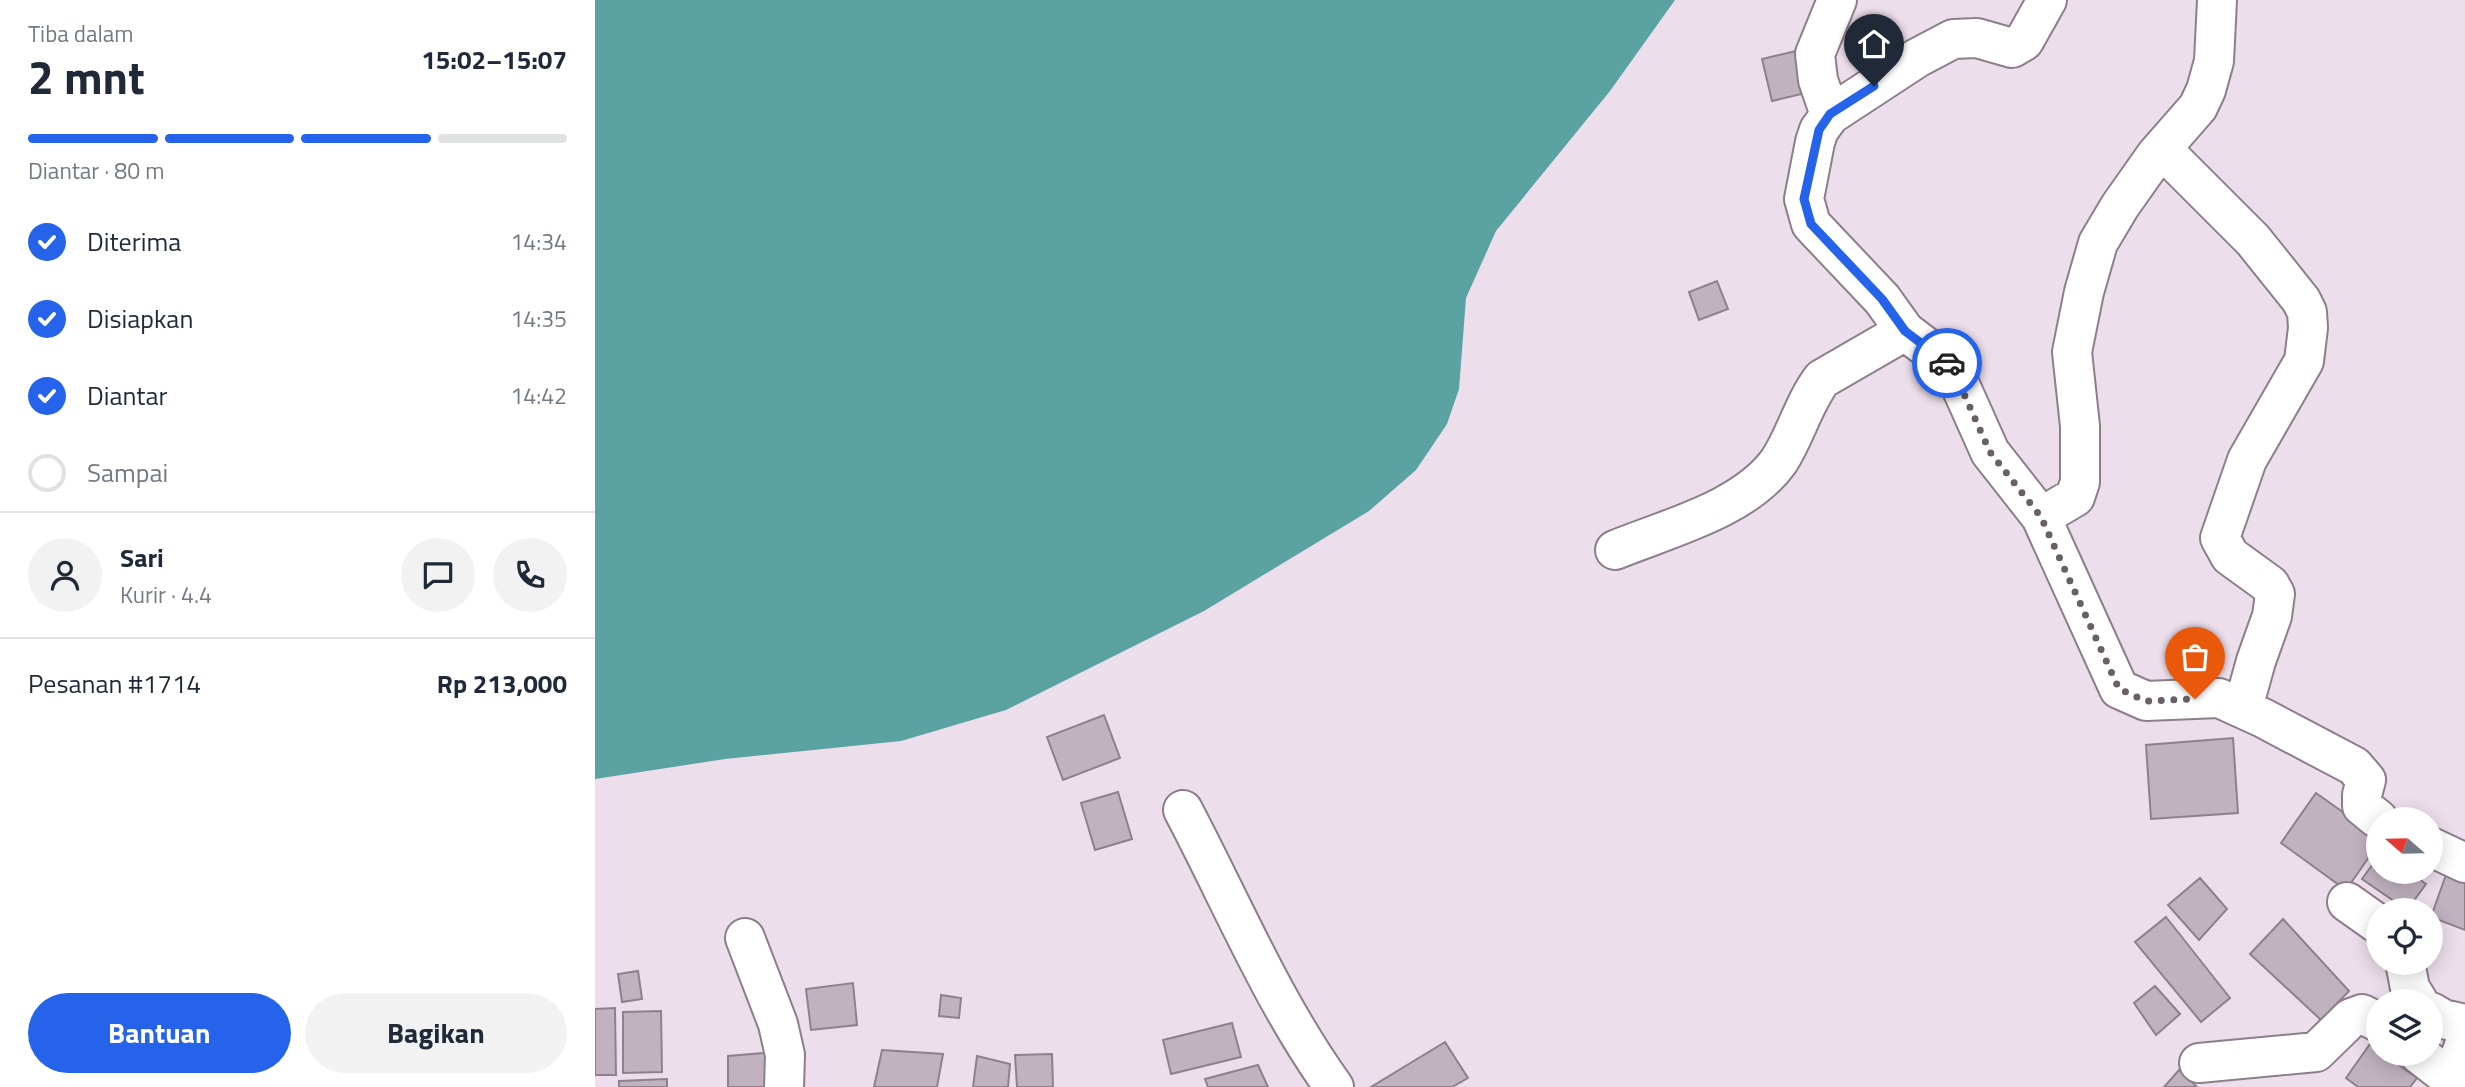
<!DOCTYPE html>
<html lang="id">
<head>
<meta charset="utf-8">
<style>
	body { margin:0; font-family:"Titillium Web",sans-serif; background:#f2f2f3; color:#1f2937; height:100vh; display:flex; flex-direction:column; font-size:26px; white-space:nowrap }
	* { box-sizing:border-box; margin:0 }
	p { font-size:23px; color:#747a83 }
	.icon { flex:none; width:38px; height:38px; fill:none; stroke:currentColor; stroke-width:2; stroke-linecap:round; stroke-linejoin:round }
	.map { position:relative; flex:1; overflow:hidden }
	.drawer { display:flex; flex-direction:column; background:#fff; width:595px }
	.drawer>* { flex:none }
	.needle { width:46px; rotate:290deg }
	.buttons { position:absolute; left:1771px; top:807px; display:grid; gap:14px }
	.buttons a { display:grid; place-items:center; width:77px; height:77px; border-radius:50%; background:#fff; box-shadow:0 4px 18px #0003; font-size:35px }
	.pin { position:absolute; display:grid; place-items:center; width:60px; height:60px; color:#fff; margin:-72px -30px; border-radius:50% 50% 50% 0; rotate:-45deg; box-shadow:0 0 7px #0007 }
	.pin .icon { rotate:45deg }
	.courier { position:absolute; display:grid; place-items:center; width:70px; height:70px; margin:-35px; border:5px solid #2563eb; border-radius:50%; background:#fff; color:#222; box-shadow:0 2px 9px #0007 }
	.head em { font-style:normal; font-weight:700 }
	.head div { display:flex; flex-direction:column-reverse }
	.head { display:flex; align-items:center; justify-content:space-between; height:119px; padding:0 28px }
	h1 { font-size:46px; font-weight:700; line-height:52px }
	.bar { display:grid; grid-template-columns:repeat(4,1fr); gap:10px 7px; align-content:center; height:84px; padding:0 28px }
	.bar i { height:9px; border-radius:5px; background:#e0e1e3 }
	.bar .selected { background:#2563eb }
	.bar p { grid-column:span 4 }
	.line { display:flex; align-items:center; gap:18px; padding:0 28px; border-top:2px solid #e0e1e3 }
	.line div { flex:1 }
	.round { display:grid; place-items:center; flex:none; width:74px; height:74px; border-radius:37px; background:#f2f2f3 }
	ol { padding:0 28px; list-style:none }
	li { display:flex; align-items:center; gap:21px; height:77px }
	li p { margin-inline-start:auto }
	li .icon { padding:7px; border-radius:50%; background:#2563eb; color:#fff; stroke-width:4 }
	li:last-child { color:#747a83 }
	li i { width:38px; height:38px; border:4px solid #e0e1e3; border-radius:50% }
	.primary-button { display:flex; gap:14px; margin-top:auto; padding:14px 28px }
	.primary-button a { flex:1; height:80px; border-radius:42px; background:#2563eb; color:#fff; font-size:28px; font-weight:700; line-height:80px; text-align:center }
	.primary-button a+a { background:#f2f2f3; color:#1f2937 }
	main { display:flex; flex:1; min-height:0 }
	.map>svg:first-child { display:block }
	.water { fill:#5ba2a3 }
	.building { fill:#c1b2c0; stroke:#8e808d; stroke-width:2 }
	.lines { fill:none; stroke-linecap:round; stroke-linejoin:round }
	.minor-casing { stroke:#8c7f8b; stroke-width:42 }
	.highway-casing { stroke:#8c7f8b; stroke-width:42 }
	.minor { stroke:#fff; stroke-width:38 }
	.highway { stroke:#fff; stroke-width:38 }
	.done { stroke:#685f67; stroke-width:7; stroke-dasharray:0 12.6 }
	.route { stroke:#2563eb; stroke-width:9 }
</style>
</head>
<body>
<main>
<section class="drawer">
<div class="head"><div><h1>2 mnt</h1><p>Tiba dalam</p></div><em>15:02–15:07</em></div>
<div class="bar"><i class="selected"></i><i class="selected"></i><i class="selected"></i><i></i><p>Diantar · 80 m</p></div>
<ol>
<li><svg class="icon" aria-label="check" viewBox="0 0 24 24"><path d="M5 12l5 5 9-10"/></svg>Diterima<p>14:34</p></li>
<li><svg class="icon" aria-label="check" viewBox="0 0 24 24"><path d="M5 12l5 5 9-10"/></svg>Disiapkan<p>14:35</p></li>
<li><svg class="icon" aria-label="check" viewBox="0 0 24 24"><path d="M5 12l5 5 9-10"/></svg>Diantar<p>14:42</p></li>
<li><i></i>Sampai</li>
</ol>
<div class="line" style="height:126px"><a class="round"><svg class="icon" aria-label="person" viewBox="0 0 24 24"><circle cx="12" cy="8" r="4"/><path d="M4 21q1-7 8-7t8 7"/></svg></a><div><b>Sari</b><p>Kurir · 4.4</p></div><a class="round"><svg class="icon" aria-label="chat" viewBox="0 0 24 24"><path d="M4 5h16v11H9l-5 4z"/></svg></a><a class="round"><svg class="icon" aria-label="phone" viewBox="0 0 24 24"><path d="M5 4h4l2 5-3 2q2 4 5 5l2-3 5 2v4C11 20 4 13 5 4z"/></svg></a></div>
<div class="line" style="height:91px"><div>Pesanan #1714</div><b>Rp 213,000</b></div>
<div class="primary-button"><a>Bantuan</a><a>Bagikan</a></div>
</section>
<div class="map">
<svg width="1870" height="1087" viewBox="0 0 1870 1087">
	<rect width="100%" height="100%" fill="#eddeeb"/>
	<path class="water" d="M0,0H1080L1015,91L901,231L871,298L864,389L852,424L821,470L774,511L609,611L411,710L306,741L130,759L0,779Z"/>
	<path class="building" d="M1205,50L1215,92L1177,101L1167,59Z
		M1122,281L1133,309L1104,320L1094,292Z
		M509,715L525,758L468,780L452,737Z
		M1638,738L1643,813L1556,819L1551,745Z
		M523,792L537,839L500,850L486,803Z
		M1721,793L1783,837V844L1751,890L1686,843Z
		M1783,857V872H1814L1831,884L1812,910L1767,879Z
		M1853,869L1870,876V930L1836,917Z
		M1605,878L1632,909L1604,940L1573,905Z
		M1571,917L1635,998L1606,1022L1540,942Z
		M1688,919L1754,991L1726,1020L1655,954Z
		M43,971L47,999L27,1002L23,974Z
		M258,983L262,1025L216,1030L211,989Z
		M1560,986L1585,1014L1561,1035L1539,1003Z
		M346,995L366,998L364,1018L344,1016Z
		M20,1008L21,1075H0V1009Z
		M66,1011L67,1072L28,1073V1012Z
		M637,1023L646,1057L576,1074L568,1040Z
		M850,1042L873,1078L857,1087H776Z
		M1775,1044L1783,1050V1054H1788L1822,1078L1815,1087H1763L1751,1078Z
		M287,1050L348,1054L342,1087H279Z
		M181,1052V1087H133V1056Z
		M457,1054L458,1087H422L420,1055Z
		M382,1056L415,1064L413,1087H378Z
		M663,1065L673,1087H613L610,1079Z
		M1584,1070L1601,1086L1602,1087H1569Z
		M72,1079V1087H24V1081Z"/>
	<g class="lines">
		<g class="minor-casing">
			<path id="minor" d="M1452,0L1429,41L1417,48L1382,38L1358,39L1322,58L1235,115L1224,130L1220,142L1209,199L1216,224L1287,299L1310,331L1357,367L1395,452L1446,517L1524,689L1551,701L1624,698L1668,718L1759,766L1771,780L1767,795V806L1783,819
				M1235,115L1223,80L1220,54L1242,0
				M1567,149L1658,240L1706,300L1712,312L1713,328L1709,361L1652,460L1625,538L1635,556L1675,585L1680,594L1677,616L1661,661L1648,708
				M1446,517L1480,497L1485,482V426L1477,352L1489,292L1503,243L1525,206L1561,155L1603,107L1611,90L1619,61L1622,0
				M1020,550C1074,528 1150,509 1184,461C1201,435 1208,404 1227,379L1310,331
				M588,810C637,903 677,1001 739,1087
				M1836,847L1870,863
				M1752,902L1783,924
				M150,938L183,1024L190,1055L189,1087
				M1810,962L1815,988L1823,1001
				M1836,1012L1848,1019L1870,1024
				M1824,1054L1856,1079
				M1604,1063L1721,1052L1756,1018L1767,1014L1783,1022"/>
		</g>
		<g class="highway-casing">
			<path id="highway" d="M1854,1087L1870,1043"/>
		</g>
		<use href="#minor" class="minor"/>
		<use href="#highway" class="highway"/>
	</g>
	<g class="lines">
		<path class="done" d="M1352,363L1357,367L1395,452L1446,517L1524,689L1551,701L1600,699"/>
		<path class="route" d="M1279,86L1235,114L1224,130L1209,199L1216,224L1287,299L1310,331L1352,363"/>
	</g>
</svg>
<div class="buttons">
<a><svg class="needle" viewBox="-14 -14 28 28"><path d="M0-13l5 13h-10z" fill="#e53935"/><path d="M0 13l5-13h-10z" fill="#747a83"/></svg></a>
<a><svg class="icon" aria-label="locate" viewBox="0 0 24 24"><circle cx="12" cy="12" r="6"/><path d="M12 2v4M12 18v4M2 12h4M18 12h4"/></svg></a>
<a><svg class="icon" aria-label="layers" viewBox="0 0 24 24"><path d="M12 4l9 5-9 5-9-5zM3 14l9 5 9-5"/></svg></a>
</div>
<div class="pin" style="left:1600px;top:699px;background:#ea580c"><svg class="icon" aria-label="bag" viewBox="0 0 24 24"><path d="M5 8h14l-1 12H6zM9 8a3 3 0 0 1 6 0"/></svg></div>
<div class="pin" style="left:1279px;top:86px;background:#1f2937"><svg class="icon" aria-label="home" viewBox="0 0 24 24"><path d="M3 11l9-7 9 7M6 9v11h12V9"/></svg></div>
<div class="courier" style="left:1352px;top:363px"><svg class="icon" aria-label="car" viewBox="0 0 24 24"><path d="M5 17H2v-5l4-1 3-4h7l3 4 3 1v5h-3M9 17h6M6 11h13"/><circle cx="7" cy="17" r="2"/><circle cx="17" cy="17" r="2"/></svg></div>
</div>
</main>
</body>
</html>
